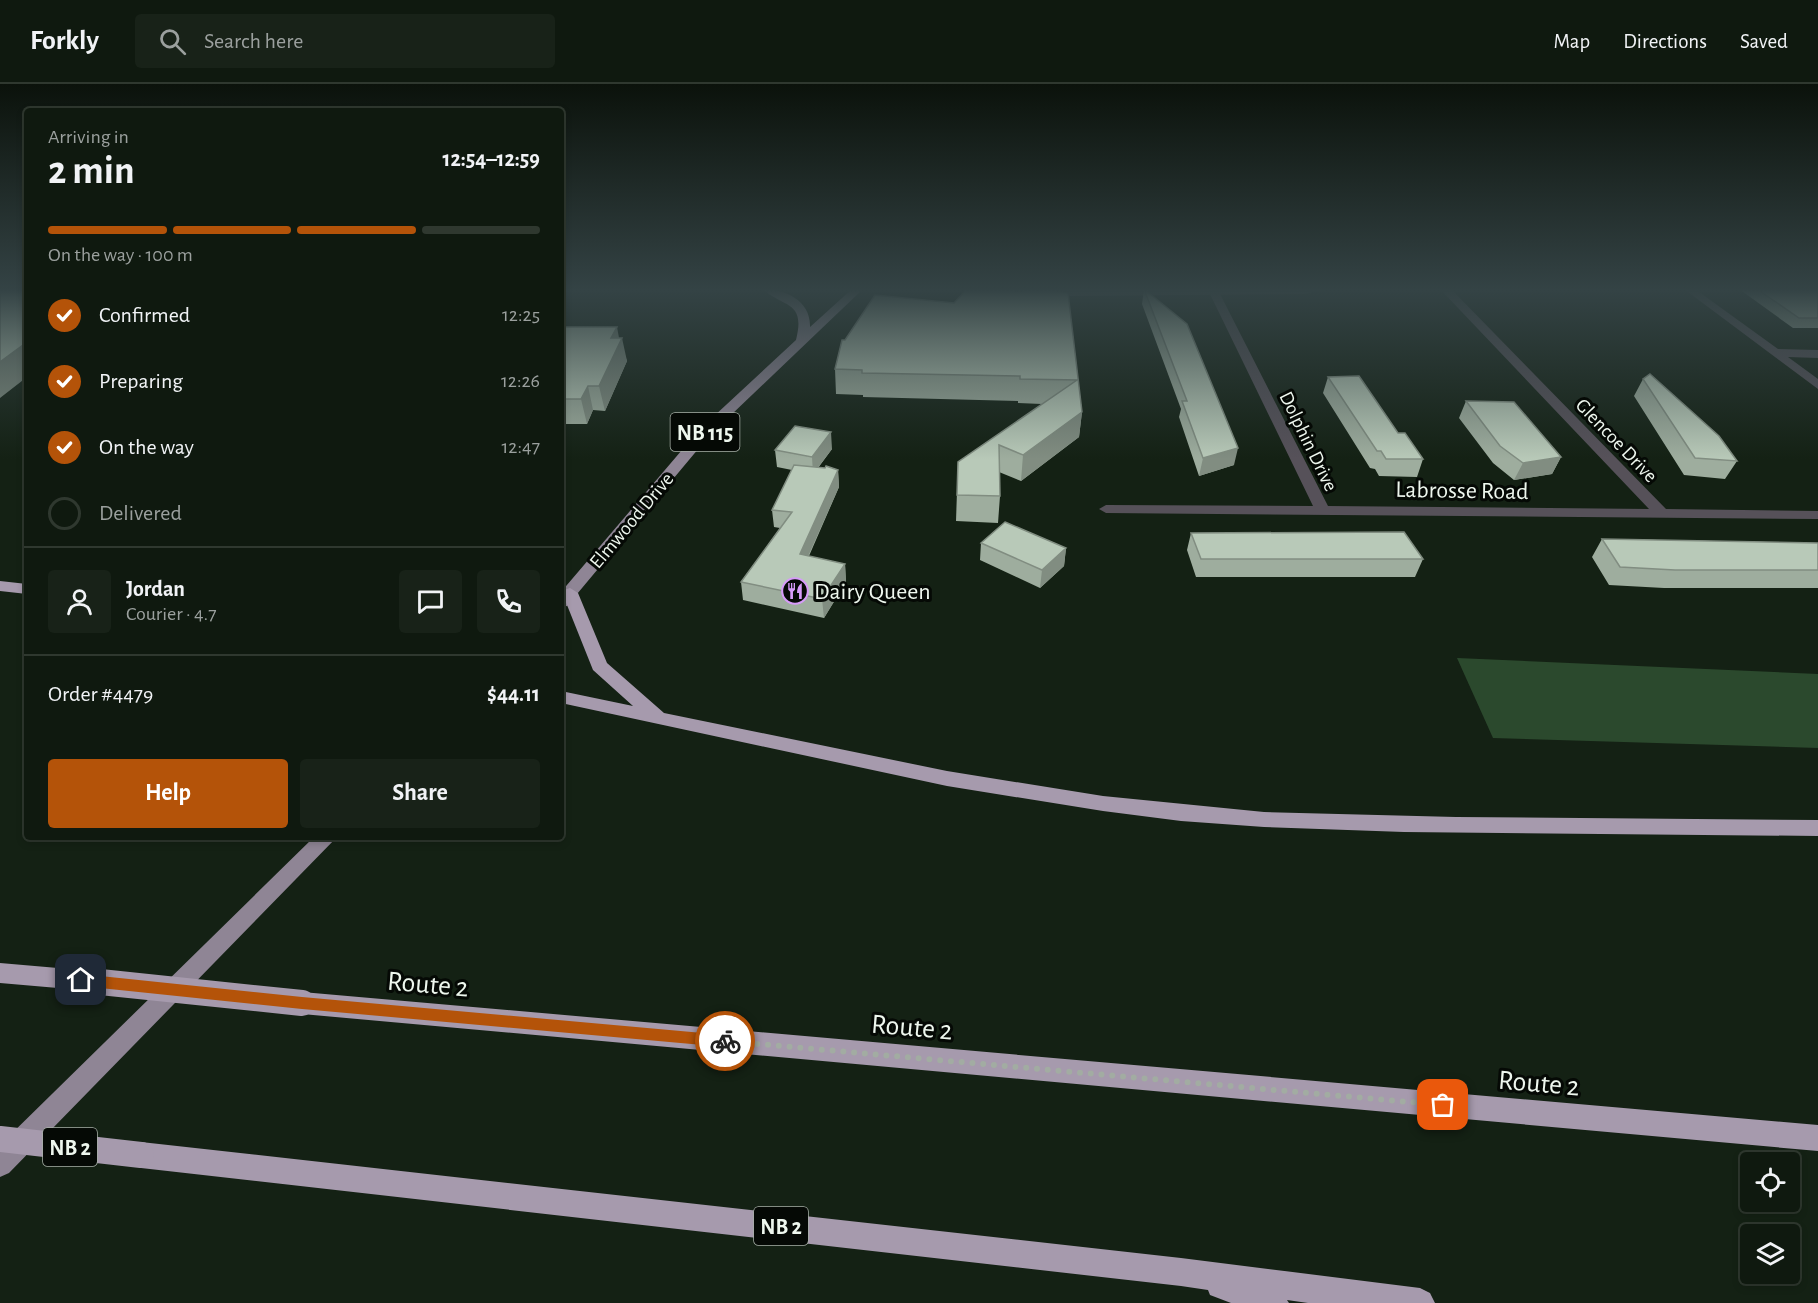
<!DOCTYPE html>
<html lang="en">
<head>
<meta charset="utf-8">
<style>
	body { margin:0; font-family:"Alegreya Sans",sans-serif; background:#182218; color:#f1f3f6; height:100vh; display:flex; flex-direction:column; font-size:22px; white-space:nowrap }
	* { box-sizing:border-box; margin:0 }
	p { font-size:20px; color:#9ba09e }
	.icon { flex:none; width:33px; height:33px; fill:none; stroke:currentColor; stroke-width:2; stroke-linecap:round; stroke-linejoin:round }
	.map { position:relative; flex:1; overflow:hidden }
	.panel { position:absolute; left:24px; top:24px; width:540px; height:732px; display:flex; flex-direction:column; background:#0f190f; border-radius:6px; box-shadow:0 3px 9px #0003,0 0 0 2px #2f382f }
	.panel>* { flex:none }
	.tools { position:absolute; left:1740px; top:1068px; display:grid; gap:12px }
	.tools a { display:grid; place-items:center; width:60px; height:60px; border-radius:6px; background:#0f190f; box-shadow:0 3px 9px #0003,0 0 0 2px #2f382f; font-size:30px }
	.pin { position:absolute; display:grid; place-items:center; width:51px; height:51px; color:#fff; margin:-26px; border-radius:12px; box-shadow:0 3px 9px #0006 }
	.courier { position:absolute; display:grid; place-items:center; width:60px; height:60px; margin:-30px; border:4px solid #b45309; border-radius:50%; background:#fff; color:#222; box-shadow:0 2px 8px #0007 }
	.summary em { font-style:normal; font-weight:700 }
	.summary div { display:flex; flex-direction:column-reverse }
	.summary { display:flex; align-items:center; justify-content:space-between; height:102px; padding:0 24px }
	h1 { font-size:39px; font-weight:700; line-height:45px }
	.bar { display:grid; grid-template-columns:repeat(4,1fr); gap:9px 6px; align-content:center; height:72px; padding:0 24px }
	.bar i { height:8px; border-radius:4px; background:#2f382f }
	.bar .on { background:#b45309 }
	.bar p { grid-column:span 4 }
	.line { display:flex; align-items:center; gap:15px; padding:0 24px; border-top:2px solid #2f382f }
	.line div { flex:1 }
	.round { display:grid; place-items:center; flex:none; width:63px; height:63px; border-radius:6px; background:#182218 }
	ol { padding:0 24px; list-style:none }
	li { display:flex; align-items:center; gap:18px; height:66px }
	li p { margin-inline-start:auto }
	li .icon { padding:6px; border-radius:50%; background:#b45309; color:#fff; stroke-width:4 }
	li:last-child { color:#9ba09e }
	li i { width:33px; height:33px; border:3px solid #2f382f; border-radius:50% }
	.action { display:flex; gap:12px; margin-top:auto; padding:12px 24px }
	.action a { flex:1; height:69px; border-radius:6px; background:#b45309; color:#fff; font-size:24px; font-weight:700; line-height:69px; text-align:center }
	.action a+a { background:#182218; color:#f1f3f6 }
	header { display:flex; align-items:center; gap:36px; box-sizing:border-box; height:84px; padding:0 30px; background:#0f190f; border-bottom:2px solid #2f382f }
	header strong { font-size:28px }
	nav { display:flex; gap:33px; margin-inline-start:auto; font-size:21px }
	.search { width:420px; height:54px; background:#182218; display:flex; align-items:center; gap:15px; box-sizing:border-box; padding:0 21px; border-radius:6px; color:#9ba09e; font-size:22px }
	.map>svg:first-child { display:block }
	.green { fill:#2b492d }
	.lines { fill:none; stroke-linecap:round; stroke-linejoin:round }
	.minor { fill:#565159; fill-rule:evenodd }
	.tertiary { fill:#565159; fill-rule:evenodd }
	.primary { fill:#8f8595; fill-rule:evenodd }
	.motorway { fill:#a69aad; fill-rule:evenodd }
	.motorway-bridge { stroke:#a69aad; stroke-width:26 }
	.wall { fill:#9ead9e }
	.shaded-wall { fill:#818d81 }
	.building { fill:#b8c9b8; stroke:#818d81; stroke-width:1.5 }
	.route { fill:#b45309 }
	.done { stroke:#a2aca2; stroke-width:6; stroke-dasharray:0 10.8 }
	.labels { text-anchor:middle; stroke-width:6; stroke-linejoin:round; paint-order:stroke }
	.far-street-label { font-size:20px; fill:#eef7ee; stroke:#050905 }
	.shield { fill:#050905; stroke:#a8b0a8; stroke-width:1.5 }
	.shield-label { font-size:22px; font-weight:bold; fill:#eef7ee }
	.street-label { font-size:24px; fill:#eef7ee; stroke:#050905 }
	.poi-label { font-size:24px; fill:#eef7ee; stroke:#050905; text-anchor:start }
	.near-street-label { font-size:28px; fill:#eef7ee; stroke:#050905 }
</style>
</head>
<body>
<header>
<strong>Forkly</strong>
<div class="search"><svg class="icon" aria-label="search" viewBox="0 0 24 24"><circle cx="10" cy="10" r="6"/><path d="M15 15l6 6"/></svg>Search here</div>
<nav><a>Map</a><a>Directions</a><a>Saved</a></nav>
</header>
<div class="map">
<svg width="1818" height="1219" viewBox="0 0 1818 1219">
	<rect width="100%" height="100%" fill="#142114"/>
	<path class="green" d="M1457,574L1818,590V664L1493,654Z"/>
	<g class="lines">
		<path class="minor" d="M1440,205H1451L1666,425L1818,427V435L1106,429L1099,425L1106,421L1313,422L1209,208L1214,205L1219,208L1328,422L1649,425Z
			M1684,205H1695L1778,265L1818,266V274L1788,273L1818,295V305Z"/>
		<path class="tertiary" d="M995,205H1330L1304,210L1068,212L1000,208Z"/>
		<path class="primary" d="M763,205C786,205 811,217 810,243L852,205H863L709,352L567,522L561,523V508L699,346L796,256C806,216 783,224 763,205Z
			M314,753H337L9,1089L0,1093V1061Z"/>
		<path class="motorway" d="M0,497L27,500V510L0,507Z
			M570,504L578,509L607,579L664,629L947,687L1103,712L1264,728L1456,733L1818,736V752L1404,748L1264,743L1181,737L1103,727L947,702L561,619V607L633,622L593,586L565,516L561,517V507Z
			M0,879L81,886L89,889L93,896L89,903L81,906L0,899Z
			M302,908L1818,1041V1067L302,930L294,927L290,919L294,911Z
			M141,1058L1181,1174L1420,1204L1430,1209L1435,1219H1308L1287,1216L1289,1219H1231L1210,1211L1208,1206L1181,1202L141,1084L132,1080L128,1071L132,1062Z"/>
		<path class="motorway-bridge" d="M81,896L302,919
			M0,1055L141,1071"/>
	</g>
	<path class="wall" d="M1144,205L1234,381L1199,392L1179,333L1181,325L1142,220Z
		M1739,205H1818V244H1793Z
		M973,206L1068,209L1082,328L1079,353L1021,397L999,388L1000,412L998,439L956,437L958,378L1042,320L1018,319V317L863,313V311L836,310L835,285L845,256L954,219Z
		M561,243L619,254L627,277L605,327L593,326L587,340H561Z
		M1328,293L1398,349L1423,375L1417,393L1379,392L1375,385L1370,384L1323,309Z
		M1643,295L1737,377L1725,395L1684,391L1634,312Z
		M1466,317L1561,373L1552,390L1514,396L1493,379L1459,334Z
		M832,365L818,384L838,386L839,403L809,472L845,480L846,498L824,534L743,516L741,498L780,444L774,443L772,426L792,386L777,383L775,366Z
		M1191,449L1423,475L1415,493H1196L1187,466Z
		M1602,455L1818,459V504H1664L1609,501L1592,473Z
		M981,459L1066,464L1064,482L1040,504L980,476Z"/>
	<path class="shaded-wall" d="M617,243L620,259L622,254L627,277L605,327L599,302L611,254Z
		M27,258V293L0,314V278Z
		M588,302L593,326L587,340L581,315Z
		M1082,328L1079,353L1021,397L1023,371Z
		M831,348L832,365L813,390L812,373Z
		M1238,364L1234,381L1199,392L1203,374Z
		M1561,373L1552,390L1514,396L1523,379Z
		M838,386L839,403L801,488L800,470Z
		M1066,464L1064,482L1040,504L1042,486Z
		M845,480L846,498L824,534L822,515Z"/>
	<path class="building" d="M0,205H27V258L0,278Z
		M967,205L973,206L975,205H1004L1023,208L1026,205H1045L1068,209L1082,328L1023,371L999,361L1000,412L957,411L958,378L1077,296L1020,295V292L862,289V286L835,285L842,256H845L875,211L954,219Z
		M1144,205L1187,240L1238,364L1203,374L1182,317H1187Z
		M1757,205H1818V234H1799Z
		M561,243H617L611,254H622L599,302H588L581,315H561Z
		M1650,290L1719,352L1737,377L1695,374L1643,295Z
		M1359,292L1398,349H1405L1423,375H1386L1381,367H1377L1328,293Z
		M1466,317L1514,318L1561,373L1523,379L1500,362Z
		M795,342L831,348L812,373L775,366Z
		M794,381L825,384L826,382L838,386L800,470L845,480L822,515L741,498L792,428L772,426Z
		M1005,438L1066,464L1042,486L981,459Z
		M1404,448L1423,475H1201L1191,449Z
		M1602,455L1818,459V486H1675L1620,483Z"/>
	<linearGradient id="sky" x2="0" y2="1"><stop stop-color="#0b120b"/><stop offset="0.55" stop-color="#344345"/><stop offset="1" stop-color="#344345" stop-opacity="0"/></linearGradient>
	<rect width="1818" height="375" fill="url(#sky)"/>
	<path class="route" d="M81,890L302,913L725,951L732,957L725,963L302,925L81,902L75,896Z"/>
	<g class="lines">
		<path class="done" d="M725,957L1443,1021"/>
	</g>
	<defs>
		<g id="restaurant-ring" transform="scale(1.35)"><circle r="9.5" fill="#050905" stroke="#d79bf9" stroke-width="1.5"/><path d="M-5-6h1v4h1v-4h1v4h1v-4h1v5L-1.5 .5V6h-2V.5L-5-1ZM5-6V6H3V1.5H1.5Q1.5-4 5-6Z" fill="#d79bf9"/></g>
	</defs>
	<g fill-rule="evenodd">
		<use href="#restaurant-ring" x="795" y="507"/>
	</g>
	<g class="labels">
		<g class="far-street-label">
			<text transform="translate(1617 356) rotate(46)" y="7">Glencoe Drive</text>
			<text transform="translate(1309 357) rotate(64)" y="7">Dolphin Drive</text>
			<text transform="translate(631 436) rotate(-50)" y="7">Elmwood Drive</text>
		</g>
		<g class="shield">
			<rect x="670.5" y="329" width="69" height="38" rx="4.5"/>
			<rect x="43" y="1044" width="54" height="38" rx="4.5"/>
			<rect x="754" y="1123" width="54" height="38" rx="4.5"/>
		</g>
		<g class="shield-label">
			<text x="705" y="356">NB 115</text>
			<text x="70" y="1071">NB 2</text>
			<text x="781" y="1150">NB 2</text>
		</g>
		<g class="street-label">
			<text transform="translate(1462 406) rotate(1)" y="8">Labrosse Road</text>
		</g>
		<g class="poi-label">
			<text x="814" y="515">Dairy Queen</text>
		</g>
		<g class="near-street-label">
			<text transform="translate(428 899) rotate(5)" y="10">Route 2</text>
			<text transform="translate(912 942) rotate(5)" y="10">Route 2</text>
			<text transform="translate(1539 998) rotate(5)" y="10">Route 2</text>
		</g>
	</g>
</svg>
<div class="tools">
<a><svg class="icon" aria-label="locate" viewBox="0 0 24 24"><circle cx="12" cy="12" r="6"/><path d="M12 2v4M12 18v4M2 12h4M18 12h4"/></svg></a>
<a><svg class="icon" aria-label="layers" viewBox="0 0 24 24"><path d="M12 4l9 5-9 5-9-5zM3 14l9 5 9-5"/></svg></a>
</div>
<div class="pin" style="left:1443px;top:1021px;background:#ea580c"><svg class="icon" aria-label="bag" viewBox="0 0 24 24"><path d="M5 8h14l-1 12H6zM9 8a3 3 0 0 1 6 0"/></svg></div>
<div class="pin" style="left:81px;top:896px;background:#1f2937"><svg class="icon" aria-label="home" viewBox="0 0 24 24"><path d="M3 11l9-7 9 7M6 9v11h12V9"/></svg></div>
<div class="courier" style="left:725px;top:957px"><svg class="icon" aria-label="bike" viewBox="0 0 24 24"><circle cx="6" cy="16" r="4"/><circle cx="18" cy="16" r="4"/><path d="M6 16l4-8h5l3 8M10 8l3 8H6M13 5h3"/></svg></div>
<section class="panel">
<div class="summary"><div><h1>2 min</h1><p>Arriving in</p></div><em>12:54–12:59</em></div>
<div class="bar"><i class="on"></i><i class="on"></i><i class="on"></i><i></i><p>On the way · 100 m</p></div>
<ol>
<li><svg class="icon" aria-label="check" viewBox="0 0 24 24"><path d="M5 12l5 5 9-10"/></svg>Confirmed<p>12:25</p></li>
<li><svg class="icon" aria-label="check" viewBox="0 0 24 24"><path d="M5 12l5 5 9-10"/></svg>Preparing<p>12:26</p></li>
<li><svg class="icon" aria-label="check" viewBox="0 0 24 24"><path d="M5 12l5 5 9-10"/></svg>On the way<p>12:47</p></li>
<li><i></i>Delivered</li>
</ol>
<div class="line" style="height:108px"><a class="round"><svg class="icon" aria-label="person" viewBox="0 0 24 24"><circle cx="12" cy="8" r="4"/><path d="M4 21q1-7 8-7t8 7"/></svg></a><div><b>Jordan</b><p>Courier · 4.7</p></div><a class="round"><svg class="icon" aria-label="chat" viewBox="0 0 24 24"><path d="M4 5h16v11H9l-5 4z"/></svg></a><a class="round"><svg class="icon" aria-label="phone" viewBox="0 0 24 24"><path d="M5 4h4l2 5-3 2q2 4 5 5l2-3 5 2v4C11 20 4 13 5 4z"/></svg></a></div>
<div class="line" style="height:78px"><div>Order #4479</div><b>$44.11</b></div>
<div class="action"><a>Help</a><a>Share</a></div>
</section>
</div>
</body>
</html>
